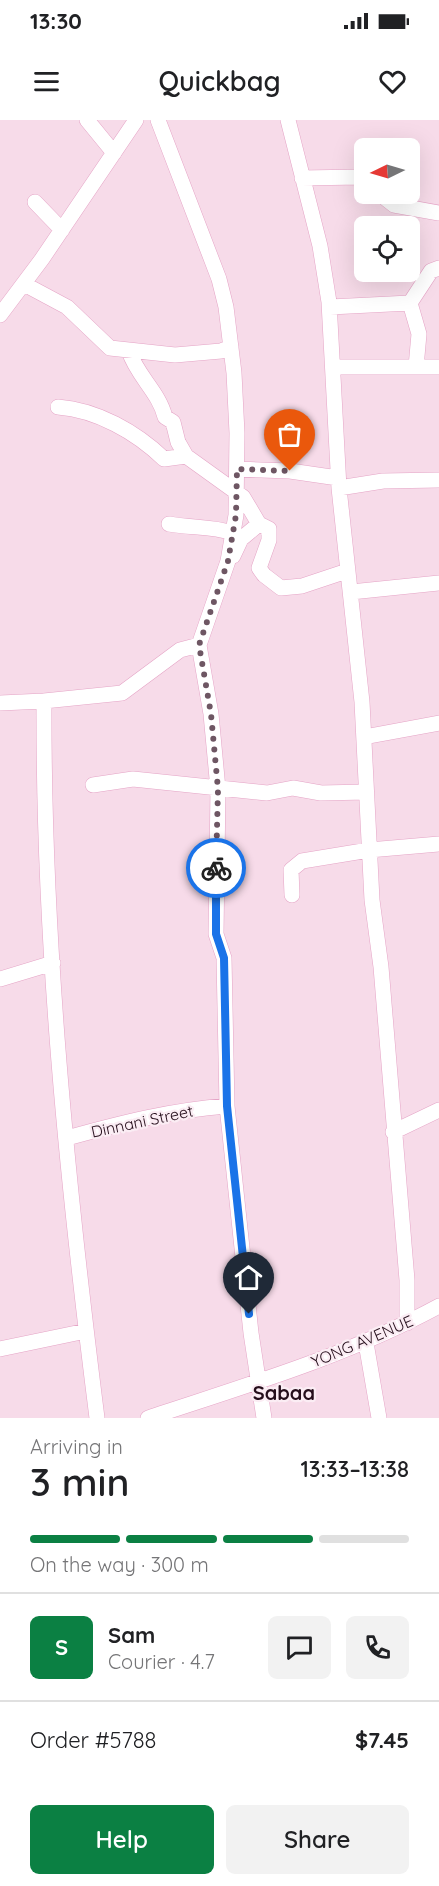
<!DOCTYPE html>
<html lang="en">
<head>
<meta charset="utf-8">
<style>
	body { margin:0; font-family:Quicksand,sans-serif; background:#f2f2f2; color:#202124; height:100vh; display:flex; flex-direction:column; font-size:22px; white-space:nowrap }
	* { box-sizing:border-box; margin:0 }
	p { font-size:20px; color:#757577 }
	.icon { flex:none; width:33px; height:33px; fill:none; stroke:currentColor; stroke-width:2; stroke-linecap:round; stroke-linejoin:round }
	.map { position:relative; height:1298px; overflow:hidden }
	.drawer { display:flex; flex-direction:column; background:#fff; flex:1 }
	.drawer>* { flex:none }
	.needle { width:39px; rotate:265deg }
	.fabs { position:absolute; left:354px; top:18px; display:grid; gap:12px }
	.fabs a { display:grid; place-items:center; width:66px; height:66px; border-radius:9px; background:#fff; box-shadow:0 6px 24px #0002; font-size:30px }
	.pin { position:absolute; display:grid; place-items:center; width:51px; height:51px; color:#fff; margin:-62px -26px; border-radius:50% 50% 50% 0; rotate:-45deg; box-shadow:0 0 6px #0007 }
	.pin .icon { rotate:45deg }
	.courier { position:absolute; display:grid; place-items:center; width:60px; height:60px; margin:-30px; border:4px solid #1a73e8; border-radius:50%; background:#fff; color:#222; box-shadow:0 2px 8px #0007 }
	.overview em { font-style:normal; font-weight:600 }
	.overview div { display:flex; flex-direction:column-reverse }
	.overview { display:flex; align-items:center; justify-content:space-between; height:102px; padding:0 30px }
	h1 { font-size:39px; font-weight:600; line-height:45px }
	.bar { display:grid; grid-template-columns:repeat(4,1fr); gap:9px 6px; align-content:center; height:72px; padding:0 30px }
	.bar i { height:8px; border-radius:4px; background:#e0e0e0 }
	.bar .on { background:#0b8043 }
	.bar p { grid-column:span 4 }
	.line { display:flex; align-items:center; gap:15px; padding:0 30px; border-top:2px solid #e0e0e0 }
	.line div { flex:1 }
	.round { display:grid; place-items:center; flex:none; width:63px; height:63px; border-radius:9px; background:#f2f2f2 }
	.primary-button { display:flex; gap:12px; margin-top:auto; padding:12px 30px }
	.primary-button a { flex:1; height:69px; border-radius:9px; background:#0b8043; color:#fff; font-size:24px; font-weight:600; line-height:69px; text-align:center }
	.primary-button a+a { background:#f2f2f2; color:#202124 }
	.status { display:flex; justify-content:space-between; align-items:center; height:42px; padding:0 30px; background:#fff; direction:ltr }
	.status svg { height:16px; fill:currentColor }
	header { display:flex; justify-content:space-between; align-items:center; height:78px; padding:0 30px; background:#fff; font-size:27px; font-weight:600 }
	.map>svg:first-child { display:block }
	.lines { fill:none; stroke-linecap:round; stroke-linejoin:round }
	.minor-casing { stroke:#e5a4c6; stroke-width:16 }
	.minor { stroke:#fff; stroke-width:15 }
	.done { stroke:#6e5663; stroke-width:6; stroke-dasharray:0 10.8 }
	.route { stroke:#1a73e8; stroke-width:8 }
	.labels { text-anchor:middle; stroke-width:4.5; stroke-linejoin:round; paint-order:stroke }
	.street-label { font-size:16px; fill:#250e1b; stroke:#fbedf4 }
	.quarter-label { font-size:20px; font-weight:bold; fill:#250e1b; stroke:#fbedf4 }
</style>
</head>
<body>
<div class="status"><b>13:30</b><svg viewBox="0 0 49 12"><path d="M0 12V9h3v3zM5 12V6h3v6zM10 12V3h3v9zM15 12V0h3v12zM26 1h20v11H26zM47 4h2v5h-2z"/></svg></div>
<header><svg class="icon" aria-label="menu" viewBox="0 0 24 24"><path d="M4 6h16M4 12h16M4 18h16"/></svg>Quickbag<svg class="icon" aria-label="heart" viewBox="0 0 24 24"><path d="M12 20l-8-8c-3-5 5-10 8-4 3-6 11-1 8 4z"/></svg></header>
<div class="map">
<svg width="439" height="1298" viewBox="0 0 439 1298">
	<rect width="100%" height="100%" fill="#f7dbe9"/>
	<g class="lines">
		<g class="minor-casing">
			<path id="minor" d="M87,0L114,33
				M158,0L219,159L226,187L234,253L237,313L236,395L228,441L199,525L211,594L218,669L216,814L224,838L227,986
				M288,0L320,126L329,182L339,368L362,582L372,780L381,847L407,1160V1203
				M302,58L360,57L364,60
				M380,74L394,85L439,93
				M35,82L62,110
				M24,164L67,187L110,228L175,235L221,231L231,227
				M410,183L431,151L439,148
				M330,187L410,183L419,214L416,247
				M0,195L42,139L136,0
				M129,231C137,256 159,272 165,297L173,302L178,322L186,336L243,377L259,404L269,409V420L259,448L264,455L281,468L302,466L347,451
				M334,247H439
				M58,287C97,290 136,312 164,339L186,336
				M237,349L290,351L338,358
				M339,368L383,361L439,360
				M169,404C191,408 212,406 233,413
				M233,436L241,419L259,404
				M351,472L439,463
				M44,581L122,573L180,530L199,525
				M0,583L44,581C43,821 67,1061 97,1298
				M364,617L439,603
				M93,665L133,659L267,673L293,668L321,673L366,672
				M292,775L291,750L302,741L369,730L439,724
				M0,859L53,843
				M393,1012L439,990
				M67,1018C121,1003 172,990 227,986L251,1213L264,1298
				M366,1223L379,1298
				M0,1229L86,1211
				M148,1298C247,1265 347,1236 439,1186"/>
		</g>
		<use href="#minor" class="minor"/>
	</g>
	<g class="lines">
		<path class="done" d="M216,748L218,669L211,594L199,525L228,441L236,395L237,349L290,351"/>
		<path class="route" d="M216,748V814L224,838L227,986L249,1194"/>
	</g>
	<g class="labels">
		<g class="street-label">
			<text transform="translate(142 1001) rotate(-12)" y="6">Dinnani Street</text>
			<text transform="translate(362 1221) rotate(-23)" y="6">YONG AVENUE</text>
		</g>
		<g class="quarter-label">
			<text x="284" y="1280">Sabaa</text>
		</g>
	</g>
</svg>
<div class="fabs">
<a><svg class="needle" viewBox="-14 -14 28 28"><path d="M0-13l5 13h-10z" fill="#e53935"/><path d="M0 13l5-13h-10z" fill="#757577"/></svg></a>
<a><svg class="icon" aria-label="locate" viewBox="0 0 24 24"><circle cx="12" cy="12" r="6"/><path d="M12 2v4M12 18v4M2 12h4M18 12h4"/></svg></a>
</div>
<div class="pin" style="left:290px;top:351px;background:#ea580c"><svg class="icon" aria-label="bag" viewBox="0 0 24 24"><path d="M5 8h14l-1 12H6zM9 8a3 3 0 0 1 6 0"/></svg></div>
<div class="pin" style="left:249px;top:1194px;background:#1f2937"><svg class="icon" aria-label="home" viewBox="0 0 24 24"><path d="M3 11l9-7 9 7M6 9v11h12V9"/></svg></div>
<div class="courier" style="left:216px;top:748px"><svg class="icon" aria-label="bike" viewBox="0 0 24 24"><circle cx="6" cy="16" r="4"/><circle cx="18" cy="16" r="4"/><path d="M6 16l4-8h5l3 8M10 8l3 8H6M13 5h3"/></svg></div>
</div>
<section class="drawer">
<div class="overview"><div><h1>3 min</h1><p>Arriving in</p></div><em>13:33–13:38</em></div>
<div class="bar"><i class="on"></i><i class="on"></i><i class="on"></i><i></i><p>On the way · 300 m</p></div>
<div class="line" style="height:108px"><b class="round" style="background:#0b8043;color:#fff">S</b><div><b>Sam</b><p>Courier · 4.7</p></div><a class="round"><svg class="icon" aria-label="chat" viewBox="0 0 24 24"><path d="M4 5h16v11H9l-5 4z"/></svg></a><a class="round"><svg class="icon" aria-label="phone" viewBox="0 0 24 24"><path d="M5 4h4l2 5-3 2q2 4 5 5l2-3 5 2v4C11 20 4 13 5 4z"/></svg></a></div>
<div class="line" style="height:78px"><div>Order #5788</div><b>$7.45</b></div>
<div class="primary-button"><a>Help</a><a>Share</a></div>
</section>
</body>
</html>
